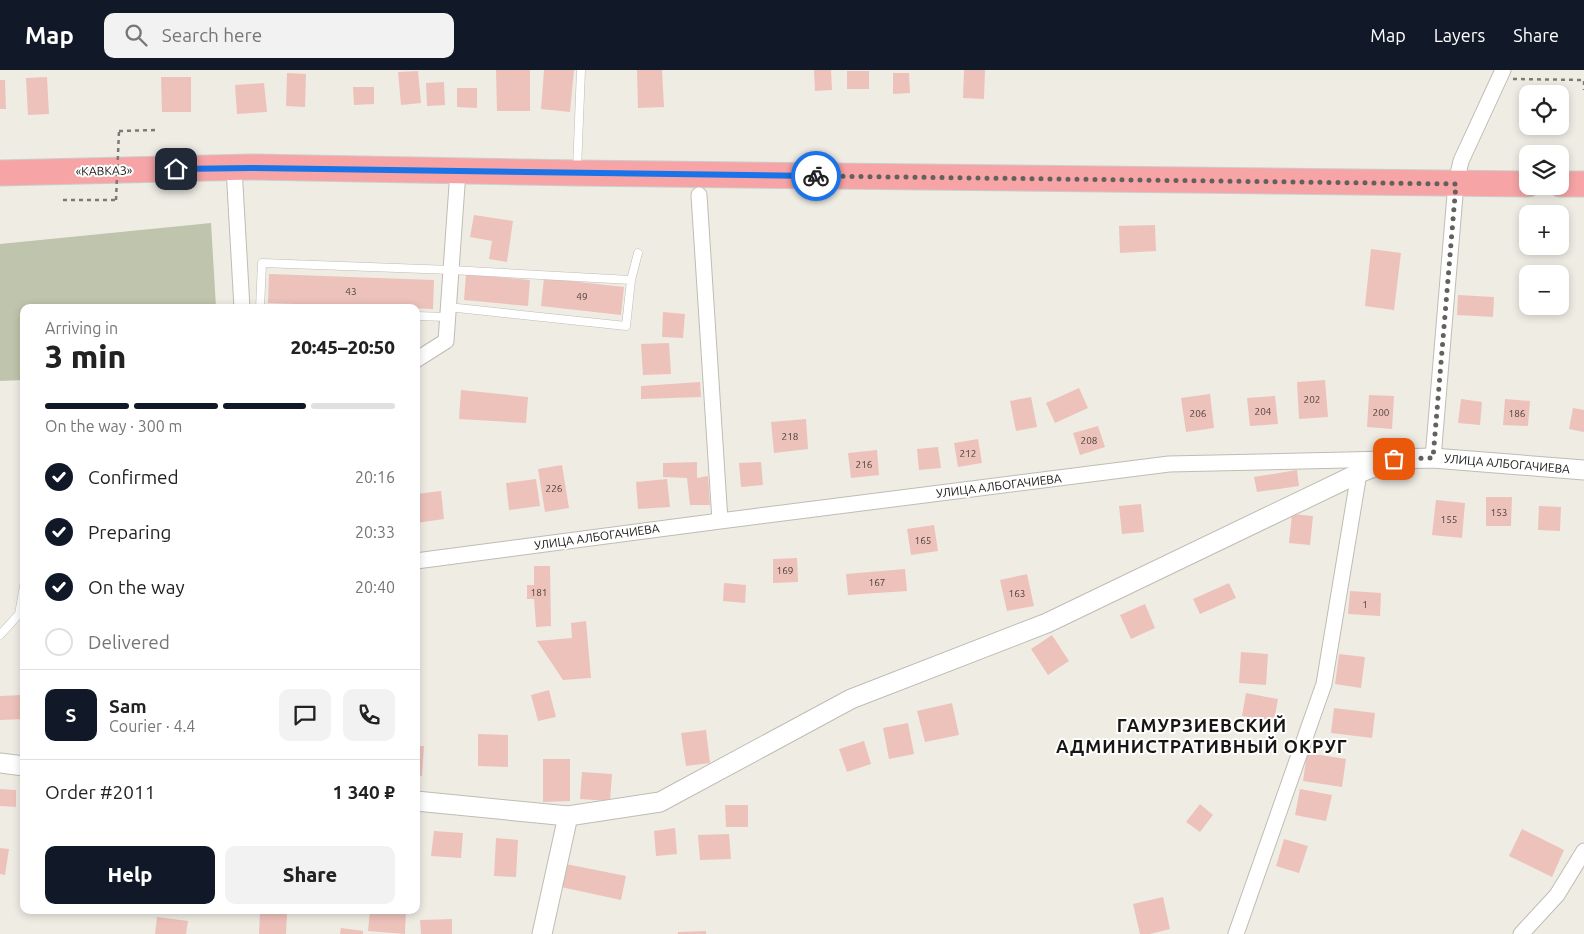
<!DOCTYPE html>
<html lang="en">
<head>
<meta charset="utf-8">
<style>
	body { margin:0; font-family:Ubuntu,sans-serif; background:#f2f2f2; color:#222; height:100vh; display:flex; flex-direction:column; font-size:19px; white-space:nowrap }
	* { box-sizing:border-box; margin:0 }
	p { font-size:16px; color:#767676 }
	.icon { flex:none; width:28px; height:28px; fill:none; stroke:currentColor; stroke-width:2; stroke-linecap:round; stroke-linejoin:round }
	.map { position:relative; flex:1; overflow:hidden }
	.panel { position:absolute; left:20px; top:234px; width:400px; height:610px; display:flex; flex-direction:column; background:#fff; border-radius:10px; box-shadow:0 2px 8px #0003 }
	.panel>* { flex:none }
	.controls { position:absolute; left:1519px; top:15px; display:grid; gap:10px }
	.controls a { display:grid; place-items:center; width:50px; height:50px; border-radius:10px; background:#fff; box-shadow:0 2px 8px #0003; font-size:25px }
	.pin { position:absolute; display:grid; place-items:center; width:42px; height:42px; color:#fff; margin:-21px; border-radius:10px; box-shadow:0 2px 8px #0006 }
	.courier { position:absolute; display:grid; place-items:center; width:50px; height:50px; margin:-25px; border:4px solid #1a73e8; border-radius:50%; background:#fff; color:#222; box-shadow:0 1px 6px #0007 }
	.overview em { font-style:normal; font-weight:800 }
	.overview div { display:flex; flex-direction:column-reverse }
	.overview { display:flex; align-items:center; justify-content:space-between; height:85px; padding:0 25px }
	h1 { font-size:32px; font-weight:800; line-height:38px }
	.bar { display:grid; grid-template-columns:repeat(4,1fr); gap:8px 5px; align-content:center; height:60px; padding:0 25px }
	.bar i { height:6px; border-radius:4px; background:#e0e0e0 }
	.bar .active { background:#111827 }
	.bar p { grid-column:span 4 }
	.line { display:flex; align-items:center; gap:12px; padding:0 25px; border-top:1px solid #e0e0e0 }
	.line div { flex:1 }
	.round { display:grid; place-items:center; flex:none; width:52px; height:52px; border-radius:10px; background:#f2f2f2 }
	ol { padding:0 25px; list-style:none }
	li { display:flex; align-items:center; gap:15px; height:55px }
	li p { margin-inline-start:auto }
	li .icon { padding:5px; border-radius:50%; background:#111827; color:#fff; stroke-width:4 }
	li:last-child { color:#767676 }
	li i { width:28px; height:28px; border:2px solid #e0e0e0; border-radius:50% }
	.primary-button { display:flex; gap:10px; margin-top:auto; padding:10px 25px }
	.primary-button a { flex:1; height:58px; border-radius:10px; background:#111827; color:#fff; font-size:20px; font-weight:800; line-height:58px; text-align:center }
	.primary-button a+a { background:#f2f2f2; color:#222 }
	header { display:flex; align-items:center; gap:30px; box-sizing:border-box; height:70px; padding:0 25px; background:#111827; color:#fff }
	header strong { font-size:24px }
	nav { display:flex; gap:28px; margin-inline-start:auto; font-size:18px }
	.search { width:350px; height:45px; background:#f2f2f2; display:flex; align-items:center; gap:12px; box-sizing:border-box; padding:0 18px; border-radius:10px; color:#767676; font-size:19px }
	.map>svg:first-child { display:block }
	.green { fill:#bfc5ac }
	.building { fill:#edc2bb }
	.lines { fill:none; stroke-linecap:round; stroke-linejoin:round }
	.service-casing { stroke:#bfbcb4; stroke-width:9 }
	.minor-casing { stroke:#bfbcb4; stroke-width:17 }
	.tertiary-casing { stroke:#bfbcb4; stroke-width:21 }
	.trunk-casing { stroke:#cccccb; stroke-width:27 }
	.path { stroke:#7c7a75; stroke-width:2.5; stroke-dasharray:4 4; stroke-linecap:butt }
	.service { stroke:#fff; stroke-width:8 }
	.minor { stroke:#fff; stroke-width:15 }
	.tertiary { stroke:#fff; stroke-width:19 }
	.trunk { stroke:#f6a4a6; stroke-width:25 }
	.path-bridge { stroke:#7c7a75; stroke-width:2.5; stroke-dasharray:4 4; stroke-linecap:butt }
	.done { stroke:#63615c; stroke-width:5; stroke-dasharray:0 9 }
	.route { stroke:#1a73e8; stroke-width:6 }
	.labels { text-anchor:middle; stroke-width:4; stroke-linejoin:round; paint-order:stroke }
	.number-label { font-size:10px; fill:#4c413d }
	.street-label { font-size:12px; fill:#171613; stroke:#fff }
	.district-label { font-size:18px; font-weight:bold; letter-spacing:1px; fill:#171613; stroke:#fff }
</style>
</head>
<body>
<header>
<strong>Map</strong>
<div class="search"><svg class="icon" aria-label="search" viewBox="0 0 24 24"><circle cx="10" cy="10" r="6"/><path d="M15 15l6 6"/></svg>Search here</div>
<nav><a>Map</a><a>Layers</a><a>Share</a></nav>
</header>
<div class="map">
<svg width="1584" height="864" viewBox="0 0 1584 864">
	<rect width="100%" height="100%" fill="#efece4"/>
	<path class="green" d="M211,153L216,237L24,238V310L0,311V174Z"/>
	<path class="building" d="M496,0H530V41H497Z
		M544,0H574L570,42L541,39Z
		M637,0H662L664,37L638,38Z
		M814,0H831L832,20L815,21Z
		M964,0H985L984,29L963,28Z
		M418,1L421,33L401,35L398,2Z
		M847,1H869V19H847Z
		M287,3L306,4L305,37L286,36Z
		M893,3H909L910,23L893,24Z
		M47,7L49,44L28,45L26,8Z
		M161,7H191V42H162Z
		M0,10H5L6,39H0Z
		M444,12L445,35L427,36L426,13Z
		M264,13L267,42L237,44L235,15Z
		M353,17H374V34L354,35Z
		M457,18H477V38L457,37Z
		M474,145L513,151L507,192L489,189L492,171L470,167Z
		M1155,155L1156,181L1120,183L1119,156Z
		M1371,179L1401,183L1394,240L1365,236Z
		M269,204L434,210L433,239L268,233Z
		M466,204L530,210L528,236L464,230Z
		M544,208L624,217L621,245L541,236Z
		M1458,225L1494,227L1493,247L1457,245Z
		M663,242L685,244L683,268L662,267Z
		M669,273L671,304L643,305L641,274Z
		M1325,310L1328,347L1299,349L1297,312Z
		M700,312L701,327L641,329V316Z
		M1079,318L1088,338L1055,353L1046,333Z
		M461,320L528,327L526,353L459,349Z
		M1210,324L1214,358L1186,362L1181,328Z
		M1369,325L1394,326L1392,359L1367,357Z
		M1275,326L1278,354L1250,356L1247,328Z
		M1031,327L1037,357L1016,361L1010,331Z
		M1461,329L1482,332L1480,355L1458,353Z
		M1505,329L1530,331L1528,356L1503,355Z
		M1573,338L1584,340V362L1569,359Z
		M806,349L808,379L774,383L771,352Z
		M1098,356L1105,377L1080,385L1073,363Z
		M978,369L982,393L958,397L954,373Z
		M938,377L941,398L919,400L917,379Z
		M877,380L879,405L851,408L848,383Z
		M697,392V408L708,406L710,435H690L687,408L663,407V393Z
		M761,392L763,415L741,417L739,393Z
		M562,395L569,438L545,442L538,399Z
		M1297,400L1299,416L1257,422L1254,407Z
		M536,409L540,436L509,440L506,413Z
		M667,409L670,437L638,439L636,412Z
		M441,421L444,449L416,453V424Z
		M1486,427H1512L1511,456H1486Z
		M1436,430L1465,433L1462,468L1432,465Z
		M1141,434L1144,462L1122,464L1119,436Z
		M1539,436L1561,437L1560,461L1538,460Z
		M1292,444L1313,446L1310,475L1289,473Z
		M934,455L938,481L911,485L907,459Z
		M797,488L798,512L773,513V489Z
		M534,496H550L551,556L536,557L534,529H527V515H534Z
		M905,499L907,521L848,525L846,504Z
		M1027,504L1034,536L1007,541L1000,510Z
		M724,513L746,515L745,533L723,531Z
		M1229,513L1236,528L1200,544L1193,529Z
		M1350,521L1381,523L1380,546L1348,544Z
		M1145,534L1155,558L1131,569L1120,545Z
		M586,551L591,608L563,610L537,571L572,568L571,553Z
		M1052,565L1069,591L1048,605L1031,579Z
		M1241,582L1268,584L1266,615L1239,613Z
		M1339,584L1365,587L1361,618L1335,614Z
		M549,620L556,647L538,651L531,625Z
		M1246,623L1278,629L1274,651L1242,646Z
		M22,625L23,649L0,650V626Z
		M952,633L959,665L925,672L917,641Z
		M1334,638L1375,643L1372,668L1331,663Z
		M908,653L914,684L889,689L883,658Z
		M706,660L710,693L686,696L681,663Z
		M478,664L508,665V697L478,696Z
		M864,671L871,694L847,702L839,679Z
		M416,676H424L422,706H416Z
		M1307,683L1346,689L1342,717L1303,711Z
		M543,689H570V731L543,732Z
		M582,702L612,704L610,731L580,729Z
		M0,719L16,720V737L0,736Z
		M1300,719L1332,725L1326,751L1295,745Z
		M1200,734L1213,745L1200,762L1186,752Z
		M725,735H748V757H726Z
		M675,758L677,784L656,786L654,761Z
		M1522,759L1564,780L1552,807L1509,786Z
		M434,761L463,763L461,788L431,786Z
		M729,764L731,789L700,790L698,765Z
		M496,768L518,770L516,807L494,806Z
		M1284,769L1308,776L1299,803L1276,796Z
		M0,778L9,779L5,805L0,804Z
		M566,794L626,806L621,830L561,817Z
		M1163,827L1170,859L1150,864H1140L1133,834Z
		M370,840H406L405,864L368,861Z
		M260,842L287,843L286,864H259Z
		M157,847L188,851L186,864H155Z
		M452,849V864H421L420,850Z
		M341,858L363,861V864H340Z
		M706,861V864H678V862Z"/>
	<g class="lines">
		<g class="service-casing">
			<path id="service" d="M577,99L581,0
				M448,237L626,256L631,210
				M260,238L262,193L451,200L631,210L638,183
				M416,246L447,247
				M0,565L19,544L24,516"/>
		</g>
		<g class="minor-casing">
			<path id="minor" d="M234,98L242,238
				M699,125L720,451
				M416,290L446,271L458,101
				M1433,388L1456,113L1461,91L1503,0
				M416,491L720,451L1169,394L1388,389
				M1236,864L1324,614L1359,403
				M1521,864L1557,825L1584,781"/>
		</g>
		<g class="tertiary-casing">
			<path id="tertiary" d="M0,693L24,696
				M416,731L568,746L542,864
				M568,746L660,732L851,629L1047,553L1359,403L1394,389L1433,388L1584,400"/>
		</g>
		<g class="trunk-casing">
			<path id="trunk" d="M0,103L251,97L577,103L1528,114
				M1560,114H1584"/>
		</g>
		<path class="path" d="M1513,9L1584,10V20
			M119,61L157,60
			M63,130H116"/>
		<use href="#service" class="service"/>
		<use href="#minor" class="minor"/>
		<use href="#tertiary" class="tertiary"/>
		<use href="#trunk" class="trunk"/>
		<path class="path-bridge" d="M116,130L119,61"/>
	</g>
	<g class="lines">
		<path class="done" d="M816,106L1456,114L1433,388L1394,389"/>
		<path class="route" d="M176,99L251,98L816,106"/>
	</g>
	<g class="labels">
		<g class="number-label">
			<text x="351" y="225">43</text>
			<text x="582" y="230">49</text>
			<text x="1312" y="333">202</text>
			<text x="1263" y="345">204</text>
			<text x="1381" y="346">200</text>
			<text x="1198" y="347">206</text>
			<text x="1517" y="347">186</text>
			<text x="790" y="370">218</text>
			<text x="1089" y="374">208</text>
			<text x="968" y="387">212</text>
			<text x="864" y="398">216</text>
			<text x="554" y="422">226</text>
			<text x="1499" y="446">153</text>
			<text x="1449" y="453">155</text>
			<text x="923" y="474">165</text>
			<text x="785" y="504">169</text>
			<text x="877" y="516">167</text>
			<text x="539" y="526">181</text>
			<text x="1017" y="527">163</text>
			<text x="1365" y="538">1</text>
		</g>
		<g class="street-label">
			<text transform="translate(104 101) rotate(-1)" y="4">«КАВКАЗ»</text>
			<text transform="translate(1507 394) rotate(5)" y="4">УЛИЦА АЛБОГАЧИЕВА</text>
			<text transform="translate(999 416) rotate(-7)" y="4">УЛИЦА АЛБОГАЧИЕВА</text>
			<text transform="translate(597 467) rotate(-8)" y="4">УЛИЦА АЛБОГАЧИЕВА</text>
		</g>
		<g class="district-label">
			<text x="1202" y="662">ГАМУРЗИЕВСКИЙ<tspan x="1202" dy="21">АДМИНИСТРАТИВНЫЙ ОКРУГ</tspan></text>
		</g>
	</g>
</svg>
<div class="controls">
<a><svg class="icon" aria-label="locate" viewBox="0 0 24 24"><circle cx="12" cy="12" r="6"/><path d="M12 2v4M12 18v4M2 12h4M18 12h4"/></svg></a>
<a><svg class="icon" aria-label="layers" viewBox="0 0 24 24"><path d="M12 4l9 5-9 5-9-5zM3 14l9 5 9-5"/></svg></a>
<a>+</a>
<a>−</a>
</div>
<div class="pin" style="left:1394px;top:389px;background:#ea580c"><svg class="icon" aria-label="bag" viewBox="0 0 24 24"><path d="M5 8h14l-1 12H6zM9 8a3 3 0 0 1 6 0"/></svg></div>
<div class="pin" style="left:176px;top:99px;background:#1f2937"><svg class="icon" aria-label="home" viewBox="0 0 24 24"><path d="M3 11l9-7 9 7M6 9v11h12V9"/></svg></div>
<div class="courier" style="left:816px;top:106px"><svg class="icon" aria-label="bike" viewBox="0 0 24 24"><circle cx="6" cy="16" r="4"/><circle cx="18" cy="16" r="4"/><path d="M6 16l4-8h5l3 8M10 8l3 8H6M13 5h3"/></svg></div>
<section class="panel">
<div class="overview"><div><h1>3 min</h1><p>Arriving in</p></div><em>20:45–20:50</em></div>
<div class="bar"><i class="active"></i><i class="active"></i><i class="active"></i><i></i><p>On the way · 300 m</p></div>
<ol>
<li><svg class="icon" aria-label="check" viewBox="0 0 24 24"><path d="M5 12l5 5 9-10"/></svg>Confirmed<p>20:16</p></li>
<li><svg class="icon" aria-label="check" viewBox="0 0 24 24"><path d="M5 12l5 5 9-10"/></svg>Preparing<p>20:33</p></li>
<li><svg class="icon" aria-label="check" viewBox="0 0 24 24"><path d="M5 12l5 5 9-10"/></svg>On the way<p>20:40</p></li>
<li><i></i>Delivered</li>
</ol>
<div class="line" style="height:90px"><b class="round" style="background:#111827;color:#fff">S</b><div><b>Sam</b><p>Courier · 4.4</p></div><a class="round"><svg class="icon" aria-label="chat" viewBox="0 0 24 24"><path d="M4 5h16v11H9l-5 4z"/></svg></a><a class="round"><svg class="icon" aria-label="phone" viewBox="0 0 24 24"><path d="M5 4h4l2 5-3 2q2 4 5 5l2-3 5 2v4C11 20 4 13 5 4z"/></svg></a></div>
<div class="line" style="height:65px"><div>Order #2011</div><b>1 340 ₽</b></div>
<div class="primary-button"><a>Help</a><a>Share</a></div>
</section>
</div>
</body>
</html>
